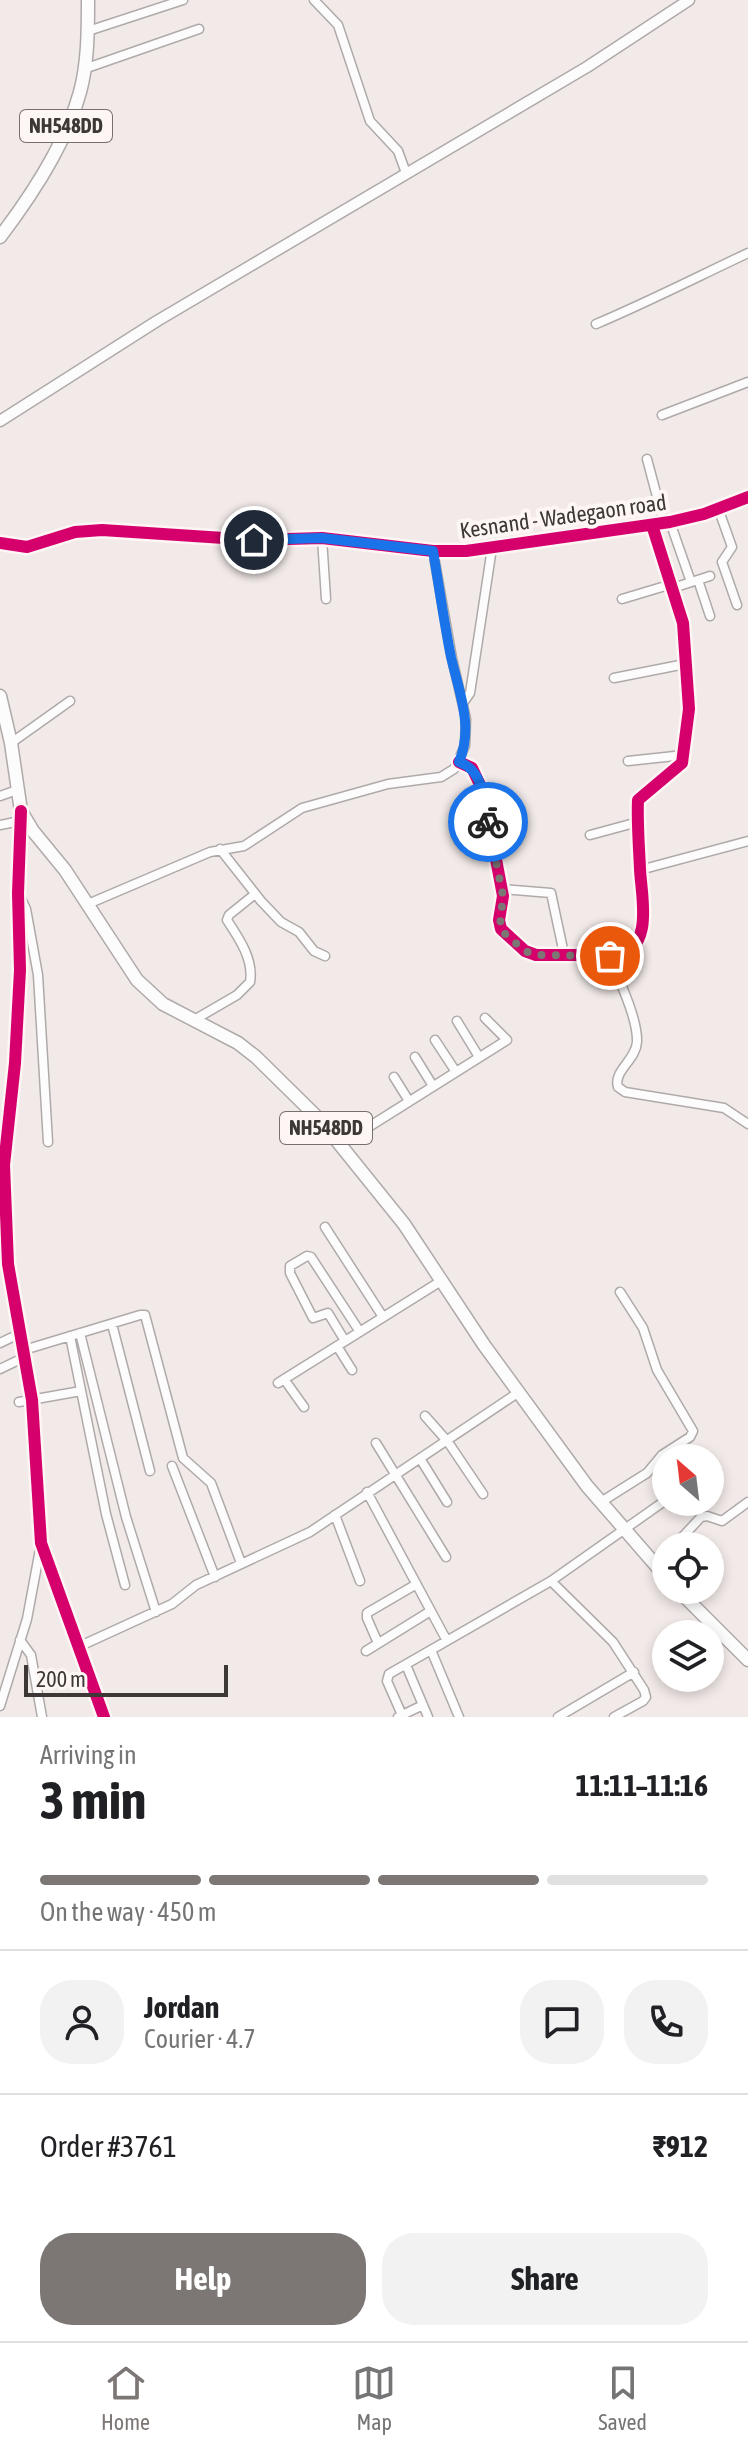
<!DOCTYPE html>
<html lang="en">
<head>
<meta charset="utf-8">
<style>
	body { margin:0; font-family:"Asap Condensed",sans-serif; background:#f2f2f2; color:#202124; height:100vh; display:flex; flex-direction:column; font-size:30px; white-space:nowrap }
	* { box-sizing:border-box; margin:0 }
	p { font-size:26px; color:#757577 }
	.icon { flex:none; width:44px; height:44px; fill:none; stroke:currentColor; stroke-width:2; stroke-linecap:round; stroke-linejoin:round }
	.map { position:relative; height:1717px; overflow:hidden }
	.panel { display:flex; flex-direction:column; background:#fff; flex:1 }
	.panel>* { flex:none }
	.needle { width:52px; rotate:332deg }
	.fabs { position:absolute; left:652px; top:1444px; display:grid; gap:16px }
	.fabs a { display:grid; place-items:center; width:72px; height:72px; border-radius:50%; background:#fff; box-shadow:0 4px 12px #0003; font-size:40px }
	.scale { position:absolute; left:24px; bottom:20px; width:204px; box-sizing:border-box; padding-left:8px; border:4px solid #3d3736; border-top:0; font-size:22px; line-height:28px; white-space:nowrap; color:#3d3736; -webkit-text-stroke:6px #fef5f5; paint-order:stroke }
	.pin { position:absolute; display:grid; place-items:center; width:68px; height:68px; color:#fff; margin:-34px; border:4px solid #fff; border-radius:50%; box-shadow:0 2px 8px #0007 }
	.courier { position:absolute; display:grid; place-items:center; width:80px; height:80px; margin:-40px; border:6px solid #1a73e8; border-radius:50%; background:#fff; color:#222; box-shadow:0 2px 10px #0007 }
	.overview em { font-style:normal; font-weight:700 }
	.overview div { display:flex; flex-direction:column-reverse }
	.overview { display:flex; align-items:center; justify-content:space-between; height:136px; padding:0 40px }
	h1 { font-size:52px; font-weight:700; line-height:60px }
	.bar { display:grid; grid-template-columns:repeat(4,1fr); gap:12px 8px; align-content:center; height:96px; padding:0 40px }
	.bar i { height:10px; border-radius:6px; background:#e0e0e0 }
	.bar .selected { background:#7c7674 }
	.bar p { grid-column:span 4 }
	.line { display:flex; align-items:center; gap:20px; padding:0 40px; border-top:2px solid #e0e0e0 }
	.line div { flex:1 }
	.round { display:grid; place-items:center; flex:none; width:84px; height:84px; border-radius:32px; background:#f2f2f2 }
	.cta { display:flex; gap:16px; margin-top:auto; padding:16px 40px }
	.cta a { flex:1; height:92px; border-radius:32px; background:#7c7674; color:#fff; font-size:32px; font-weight:700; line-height:92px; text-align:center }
	.cta a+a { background:#f2f2f2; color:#202124 }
	.tabs { display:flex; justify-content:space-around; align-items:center; height:112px; border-top:2px solid #e0e0e0; background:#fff; font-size:22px; color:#757577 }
	.tabs a { display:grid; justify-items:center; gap:4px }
	.tabs .selected { color:#7c7674 }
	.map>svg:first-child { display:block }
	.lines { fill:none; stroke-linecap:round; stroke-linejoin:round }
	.minor-casing { stroke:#afaaa9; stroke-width:11 }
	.major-casing { stroke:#afaaa9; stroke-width:13 }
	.highway-casing { stroke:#afaaa9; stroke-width:15 }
	.minor { stroke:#fdfcfc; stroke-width:8 }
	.major { stroke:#fdfcfc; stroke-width:10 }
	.highway { stroke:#fdfcfc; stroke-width:12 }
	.cycleway-casing { stroke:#fef5f5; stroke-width:17 }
	.cycleway { stroke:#d6006c; stroke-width:12 }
	.done { stroke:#7c7674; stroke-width:8; stroke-dasharray:0 14.4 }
	.route { stroke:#1a73e8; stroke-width:10 }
	.labels { text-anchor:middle; stroke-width:8; stroke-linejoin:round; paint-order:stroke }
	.shield { fill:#fef5f5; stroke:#77706f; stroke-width:2 }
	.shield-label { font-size:20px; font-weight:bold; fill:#3d3736 }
	.street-label { font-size:22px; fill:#3d3736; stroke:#fef5f5 }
</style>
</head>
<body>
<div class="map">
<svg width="748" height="1717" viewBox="0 0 748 1717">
	<rect width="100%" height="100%" fill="#f2eae8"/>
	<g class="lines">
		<g class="minor-casing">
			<path id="minor" d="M314,0L338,25L370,121L398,151L406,173
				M88,31L183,0
				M84,69L199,29
				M596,324C648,302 697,277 748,253
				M662,415L748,382
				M647,459L664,523
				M718,508L732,547L722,562L737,605
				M670,522L691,582
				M322,538L326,599
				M0,543L27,547L75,532L102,530L254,540L322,538L433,551H466L670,522L704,514L748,497
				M698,580L710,616
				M673,588L710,576
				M622,599L672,584
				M614,678L685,664
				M463,703L470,693L492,548
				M11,743L70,701
				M628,761L684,755
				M459,762L472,768L483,791L503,896L499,920L501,929L525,951L536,955H616C655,949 641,895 640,869C639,846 637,822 638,800L682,763L689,709L683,623L652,525
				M0,796L17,790
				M21,811L18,893L20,970L15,1063L4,1165L8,1264L32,1400L41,1543L104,1717
				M0,825L20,821
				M590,835L638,822
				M220,849L261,901L281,922L299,932L314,951L325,956
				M640,870L748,841
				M502,889L551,893L564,954
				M19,894L26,909L38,975L48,1142
				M88,904L210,852L244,846L302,808L388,784L441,777L454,769L465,746L466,719L452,658L433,551
				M610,956C618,979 638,1018 637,1042C636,1060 613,1071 618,1087L625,1092L724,1108L748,1124
				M194,1020L237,995L250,982C254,960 239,938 227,920L229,915L255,894
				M457,1021L479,1057
				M435,1040L456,1072
				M415,1057L433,1086
				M394,1077L409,1101
				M340,1145L507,1040L485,1018
				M325,1227L383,1317
				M112,1324L150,1471
				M80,1333L126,1517L156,1612
				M70,1336L106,1514L125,1585
				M345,1341L328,1313L313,1318L290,1273V1266L307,1256L311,1257L360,1332
				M0,1343L21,1333
				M337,1346L352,1370
				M24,1350L140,1315H145L183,1458L211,1483L241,1563
				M0,1369L25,1357
				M284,1379L304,1407
				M278,1383L441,1281
				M19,1402L81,1391
				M425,1416L448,1442L483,1494
				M376,1443L446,1557
				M421,1460L447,1502
				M656,1464L666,1486
				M172,1466L215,1577
				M367,1492L447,1641
				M601,1502L647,1473L662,1455L690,1437L693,1431L657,1370L643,1328L620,1292
				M335,1515L360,1581
				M674,1546L701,1517L707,1516L722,1521L748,1502
				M656,1566L666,1555
				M551,1581L613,1642L644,1690L646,1697L643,1701L614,1717
				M20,1640L31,1655L42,1717
				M378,1643L367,1618V1613L415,1585
				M78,1647L172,1604L196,1585L310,1532L519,1392
				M431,1650L459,1717
				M366,1651L429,1612
				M406,1665L428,1717
				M0,1706L27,1619L41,1544
				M402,1715L387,1681L389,1674L551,1581L666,1500
				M398,1717L423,1705
				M558,1717L634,1672"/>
		</g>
		<g class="major-casing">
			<path id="major" d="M0,421L157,321L587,67L689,0"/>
		</g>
		<g class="highway-casing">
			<path id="highway" d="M0,237C32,195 66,144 80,92C88,63 88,30 88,0
				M0,696L11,743L21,811L33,831L65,870L137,980L163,1004L238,1043L256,1057L321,1121L404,1224L484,1345L587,1486L666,1577
				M678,1590L748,1660"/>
		</g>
		<use href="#minor" class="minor"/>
		<use href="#major" class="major"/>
		<use href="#highway" class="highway"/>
		<g class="cycleway-casing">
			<path id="cycleway" d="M0,543L27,547L75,532L102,530L254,540L322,538L433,551H466L670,522L704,514L748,497
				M459,762L472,768L483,791L503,896L499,920L501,929L525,951L536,955H616C655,949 641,895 640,869C639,846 637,822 638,800L682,763L689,709L683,623L652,525
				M21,811L18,893L20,970L15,1063L4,1165L8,1264L32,1400L41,1543L104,1717"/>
		</g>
		<use href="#cycleway" class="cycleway"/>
	</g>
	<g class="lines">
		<path class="done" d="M488,822L503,896L500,925L504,933L525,951L536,955L610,956"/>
		<path class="route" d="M254,540L322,538L433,551C439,586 444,622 451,657C459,692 474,727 459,762C483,770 485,800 488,822"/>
	</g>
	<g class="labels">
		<g class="shield">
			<rect x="20" y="110" width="92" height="32" rx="6"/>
			<rect x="280" y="1112" width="92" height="32" rx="6"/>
		</g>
		<g class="shield-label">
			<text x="66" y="133">NH548DD</text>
			<text x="326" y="1135">NH548DD</text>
		</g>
		<g class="street-label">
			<text transform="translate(563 516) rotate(-8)" y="8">Kesnand - Wadegaon road</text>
		</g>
	</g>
</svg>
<div class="fabs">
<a><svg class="needle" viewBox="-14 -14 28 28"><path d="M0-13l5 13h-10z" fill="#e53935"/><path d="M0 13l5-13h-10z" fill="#757577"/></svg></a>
<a><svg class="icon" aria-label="locate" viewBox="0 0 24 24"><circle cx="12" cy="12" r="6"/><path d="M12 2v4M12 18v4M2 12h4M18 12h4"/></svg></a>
<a><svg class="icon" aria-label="layers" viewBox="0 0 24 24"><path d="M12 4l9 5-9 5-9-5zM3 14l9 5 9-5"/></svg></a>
</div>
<div class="scale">200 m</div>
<div class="pin" style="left:610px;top:956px;background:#ea580c"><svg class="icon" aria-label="bag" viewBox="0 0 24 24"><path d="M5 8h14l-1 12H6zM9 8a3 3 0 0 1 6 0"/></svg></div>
<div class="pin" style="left:254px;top:540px;background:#1f2937"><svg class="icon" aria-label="home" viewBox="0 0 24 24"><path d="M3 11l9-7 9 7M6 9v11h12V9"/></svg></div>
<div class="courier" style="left:488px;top:822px"><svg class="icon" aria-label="bike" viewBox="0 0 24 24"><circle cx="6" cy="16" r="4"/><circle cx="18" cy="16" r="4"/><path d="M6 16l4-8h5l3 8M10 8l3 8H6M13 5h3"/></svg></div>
</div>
<section class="panel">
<div class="overview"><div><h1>3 min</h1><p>Arriving in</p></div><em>11:11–11:16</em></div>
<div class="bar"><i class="selected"></i><i class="selected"></i><i class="selected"></i><i></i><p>On the way · 450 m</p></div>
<div class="line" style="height:144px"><a class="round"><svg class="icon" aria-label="person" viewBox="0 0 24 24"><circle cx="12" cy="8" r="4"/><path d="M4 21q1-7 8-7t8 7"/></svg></a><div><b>Jordan</b><p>Courier · 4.7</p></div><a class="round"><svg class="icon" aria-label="chat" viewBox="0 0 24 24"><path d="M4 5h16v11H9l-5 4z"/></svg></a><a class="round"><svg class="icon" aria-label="phone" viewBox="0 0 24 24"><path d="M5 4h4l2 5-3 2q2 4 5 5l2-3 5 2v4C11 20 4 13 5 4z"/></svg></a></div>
<div class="line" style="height:104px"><div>Order #3761</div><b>₹912</b></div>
<div class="cta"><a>Help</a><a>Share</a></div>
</section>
<nav class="tabs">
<a class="selected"><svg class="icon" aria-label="home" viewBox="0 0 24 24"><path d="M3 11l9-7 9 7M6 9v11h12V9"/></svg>Home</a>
<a><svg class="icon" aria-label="map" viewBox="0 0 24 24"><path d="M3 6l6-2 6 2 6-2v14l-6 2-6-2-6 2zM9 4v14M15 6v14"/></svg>Map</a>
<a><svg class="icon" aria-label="saved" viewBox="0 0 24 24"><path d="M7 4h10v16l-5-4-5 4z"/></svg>Saved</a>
</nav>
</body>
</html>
